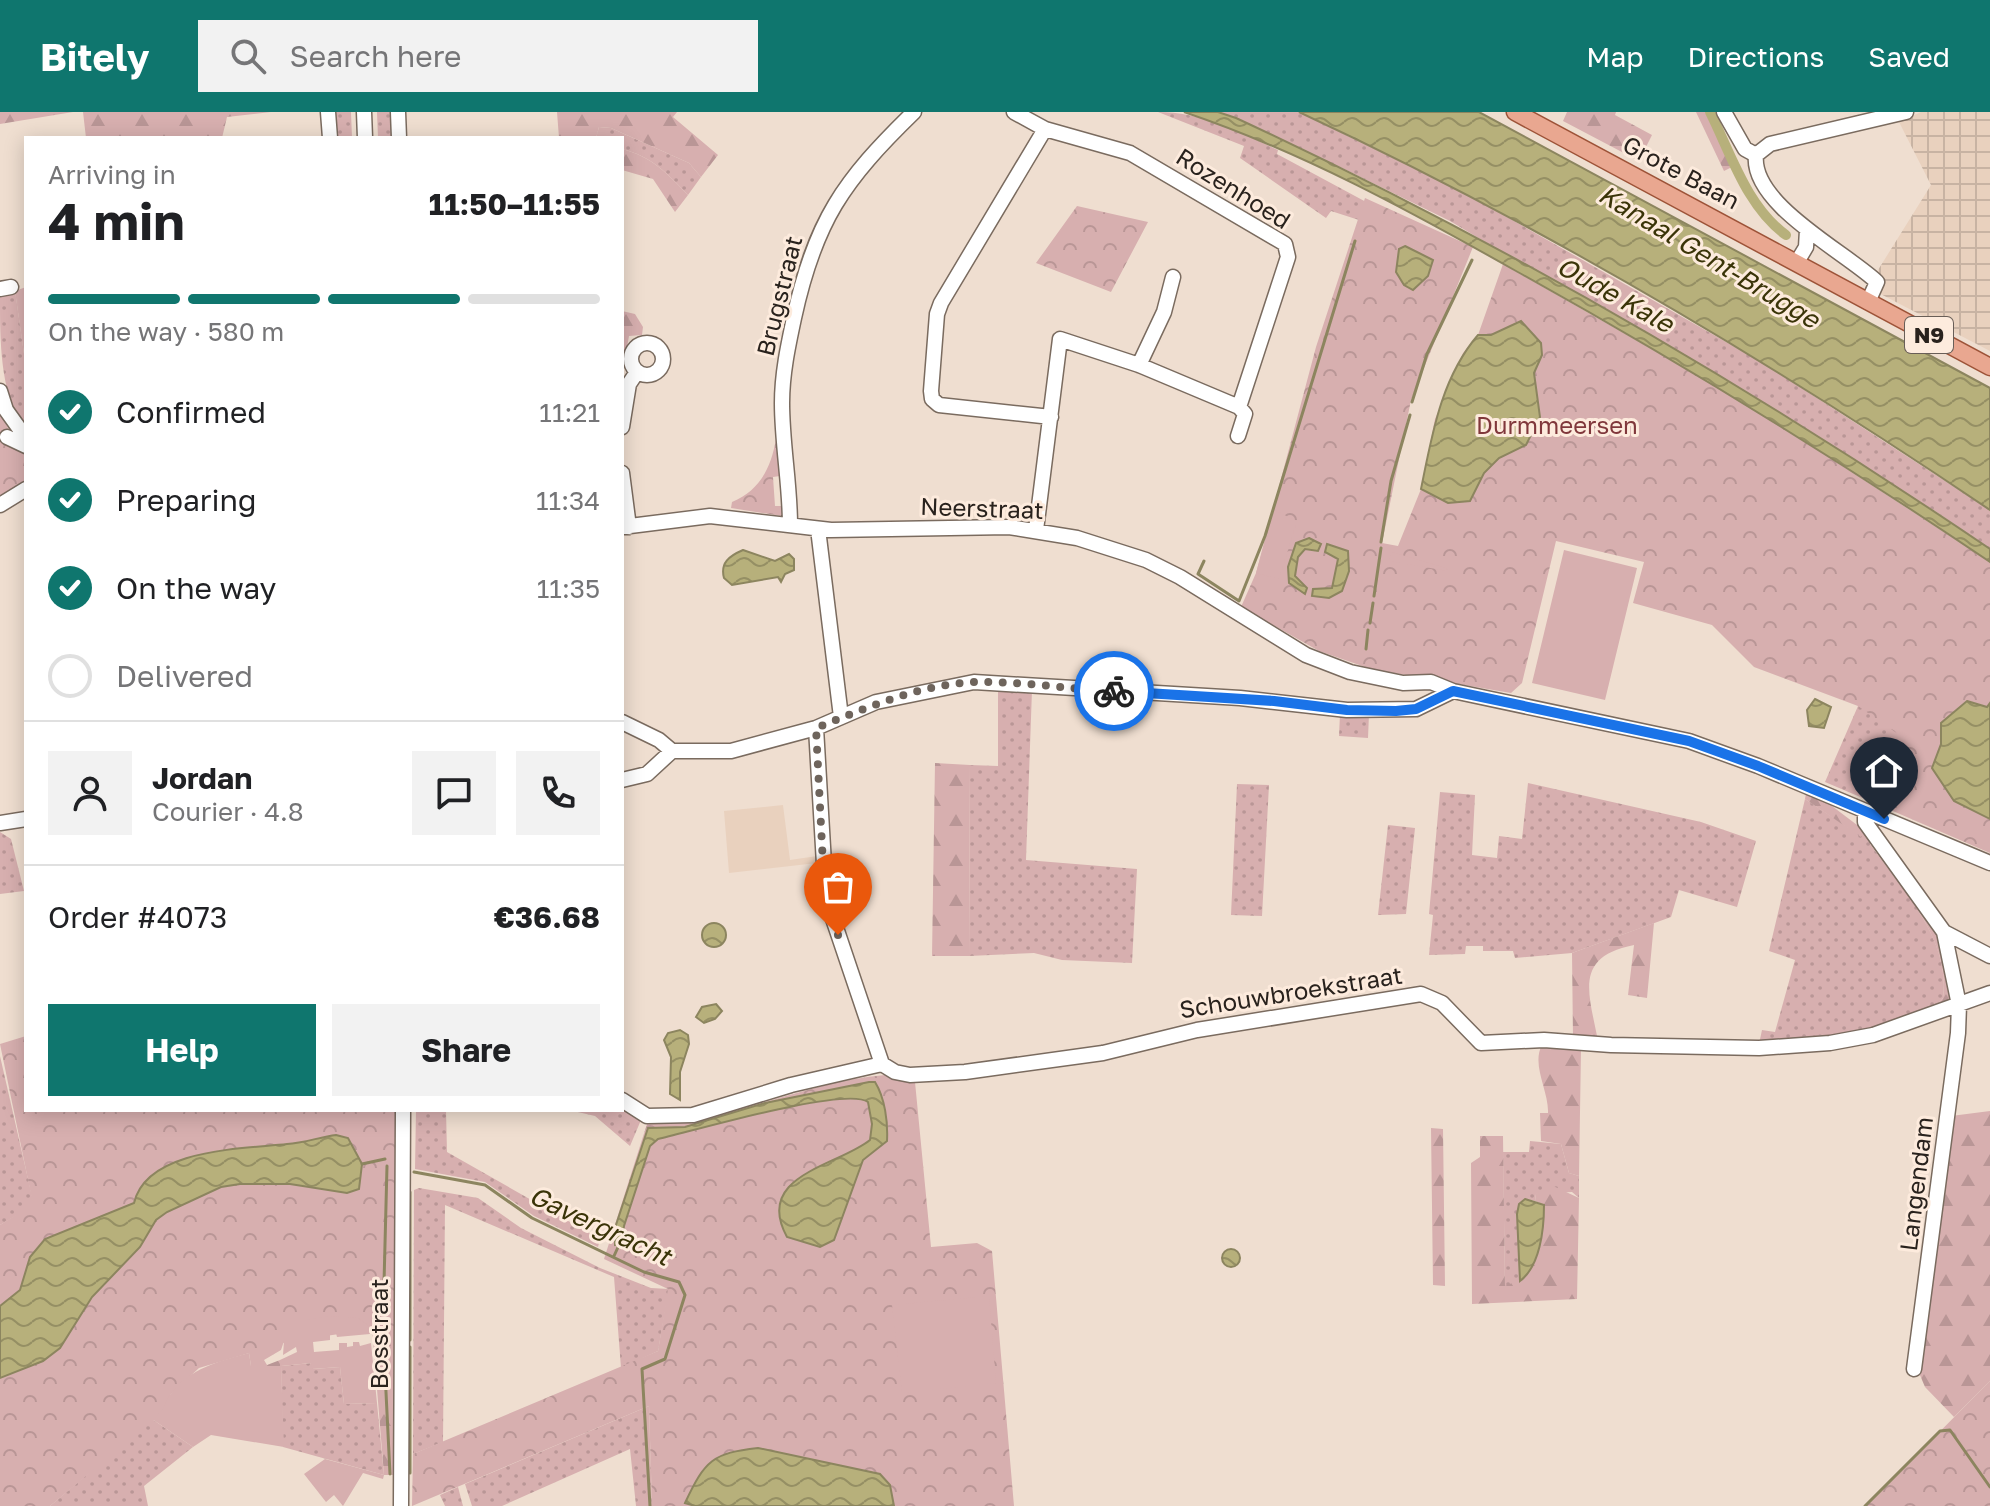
<!DOCTYPE html>
<html lang="en">
<head>
<meta charset="utf-8">
<style>
	body { margin:0; font-family:"Golos Text",sans-serif; background:#f2f2f2; color:#202124; height:100vh; display:flex; flex-direction:column; font-size:30px; white-space:nowrap }
	* { box-sizing:border-box; margin:0 }
	p { font-size:26px; color:#757577 }
	.icon { flex:none; width:44px; height:44px; fill:none; stroke:currentColor; stroke-width:2; stroke-linecap:round; stroke-linejoin:round }
	.map { position:relative; flex:1; overflow:hidden }
	.sheet { position:absolute; left:24px; top:24px; width:600px; height:976px; display:flex; flex-direction:column; background:#fff; border-radius:0px; box-shadow:0 4px 20px #0003 }
	.sheet>* { flex:none }
	.pin { position:absolute; display:grid; place-items:center; width:68px; height:68px; color:#fff; margin:-82px -34px; border-radius:50% 50% 50% 0; rotate:-45deg; box-shadow:0 0 8px #0007 }
	.pin .icon { rotate:45deg }
	.courier { position:absolute; display:grid; place-items:center; width:80px; height:80px; margin:-40px; border:6px solid #1a73e8; border-radius:50%; background:#fff; color:#222; box-shadow:0 2px 10px #0007 }
	.headline em { font-style:normal; font-weight:700 }
	.headline div { display:flex; flex-direction:column-reverse }
	.headline { display:flex; align-items:center; justify-content:space-between; height:136px; padding:0 24px }
	h1 { font-size:52px; font-weight:700; line-height:60px }
	.bar { display:grid; grid-template-columns:repeat(4,1fr); gap:12px 8px; align-content:center; height:96px; padding:0 24px }
	.bar i { height:10px; border-radius:6px; background:#e0e0e0 }
	.bar .active { background:#0f766e }
	.bar p { grid-column:span 4 }
	.line { display:flex; align-items:center; gap:20px; padding:0 24px; border-top:2px solid #e0e0e0 }
	.line div { flex:1 }
	.round { display:grid; place-items:center; flex:none; width:84px; height:84px; border-radius:0px; background:#f2f2f2 }
	ol { padding:0 24px; list-style:none }
	li { display:flex; align-items:center; gap:24px; height:88px }
	li p { margin-inline-start:auto }
	li .icon { padding:8px; border-radius:50%; background:#0f766e; color:#fff; stroke-width:4 }
	li:last-child { color:#757577 }
	li i { width:44px; height:44px; border:4px solid #e0e0e0; border-radius:50% }
	.primary-button { display:flex; gap:16px; margin-top:auto; padding:16px 24px }
	.primary-button a { flex:1; height:92px; border-radius:0px; background:#0f766e; color:#fff; font-size:32px; font-weight:700; line-height:92px; text-align:center }
	.primary-button a+a { background:#f2f2f2; color:#202124 }
	header { display:flex; align-items:center; gap:48px; box-sizing:border-box; height:112px; padding:0 40px; background:#0f766e; color:#fff }
	header strong { font-size:38px }
	nav { display:flex; gap:44px; margin-inline-start:auto; font-size:28px }
	.search { width:560px; height:72px; background:#f2f2f2; display:flex; align-items:center; gap:20px; box-sizing:border-box; padding:0 28px; border-radius:0px; color:#757577; font-size:30px }
	.map>svg:first-child { display:block }
	.built { fill:#e9d1be }
	.industrial { fill:url(#industrial-grid) }
	.grass { fill:url(#grass-dots) }
	.forest { fill:url(#forest-firs) }
	.park { fill:url(#park-crowns) }
	.garden { fill:#d7afaf }
	.water { fill:url(#water-waves); stroke:#8c855f; stroke-width:2 }
	.lines { fill:none; stroke-linecap:round; stroke-linejoin:round }
	.stream { stroke:#8c855f; stroke-width:3 }
	.canal { stroke:#b7b07b; stroke-width:10 }
	.minor-casing { stroke:#7a6b5f; stroke-width:17 }
	.major-casing { stroke:#9d5338; stroke-width:19 }
	.minor { stroke:#fff; stroke-width:14 }
	.major { stroke:#e9a790; stroke-width:16 }
	.done { stroke:#6e645c; stroke-width:8; stroke-dasharray:0 14.4 }
	.route { stroke:#1a73e8; stroke-width:10 }
	.labels { text-anchor:middle; stroke-width:6; stroke-linejoin:round; paint-order:stroke }
	.shield { fill:#fdebdd; stroke:#695e57; stroke-width:2 }
	.shield-label { font-size:22px; font-weight:bold; fill:#29221d }
	.street-label { font-size:24px; fill:#29221d; stroke:#fdebdd }
	.park-label { font-size:24px; fill:#80373b; stroke:#fdebdd }
	.water-label { font-size:26px; font-style:italic; fill:#3a3408; stroke:#fdebdd }
</style>
</head>
<body>
<header>
<strong>Bitely</strong>
<div class="search"><svg class="icon" aria-label="search" viewBox="0 0 24 24"><circle cx="10" cy="10" r="6"/><path d="M15 15l6 6"/></svg>Search here</div>
<nav><a>Map</a><a>Directions</a><a>Saved</a></nav>
</header>
<div class="map">
<svg width="1990" height="1394" viewBox="0 0 1990 1394">
	<defs>
		<pattern id="industrial-grid" width="8" height="8" patternUnits="userSpaceOnUse" patternTransform="scale(2)"><rect width="8" height="8" fill="#e9d1be"/><path d="M0 4h8M4 0v8" fill="none" stroke="#c8b3a3"/></pattern>
		<pattern id="grass-dots" width="8" height="8" patternUnits="userSpaceOnUse" patternTransform="scale(2)"><rect width="8" height="8" fill="#d7afaf"/><path d="M2 2h.1M6 6h.1" fill="none" stroke="#b99696" stroke-width="1.8" stroke-linecap="round"/></pattern>
		<pattern id="forest-firs" width="22" height="20" patternUnits="userSpaceOnUse" patternTransform="scale(2)"><rect width="22" height="20" fill="#d7afaf"/><path d="M5 1l3.5 6h-7zM16 11l3.5 6h-7z" fill="#b99696"/></pattern>
		<pattern id="park-crowns" width="20" height="18" patternUnits="userSpaceOnUse" patternTransform="scale(2)"><rect width="20" height="18" fill="#d7afaf"/><path d="M2 6a3 3 0 1 1 6 0M12 15a3 3 0 1 1 6 0" fill="none" stroke="#b99696"/></pattern>
		<pattern id="water-waves" width="16" height="10" patternUnits="userSpaceOnUse" patternTransform="scale(2)"><rect width="16" height="10" fill="#b7b07b"/><path d="M0 5q4-4 8 0t8 0" fill="none" stroke="#958f64"/></pattern>
	</defs>
	<rect width="100%" height="100%" fill="#efded0"/>
	<path class="built" d="M783,693L790,748L817,744V751L729,761L724,699Z"/>
	<path class="industrial" d="M1921,0H1990V239L1871,177L1878,158L1931,73L1899,10Z"/>
	<path class="grass" d="M334,0H351L352,26H335Z
		M377,0H394L395,26H378Z
		M1158,0C1202,0 1240,20 1278,38L1277,42L1368,91L1359,108L1331,99L1326,106L1240,46L1244,34Z
		M1218,0H1299L1465,81L1763,251L1990,398V437L1935,399L1450,109L1342,56Z
		M599,15L611,16L689,51L701,65L688,83C668,62 651,44 622,37V26H596Z
		M15,178L26,256V309L22,315C0,277 0,230 0,184Z
		M998,576L1032,578L1026,748L1137,757L1132,851L1062,848L1034,841L969,844L970,653L998,654Z
		M1855,583L1916,590L1872,690L1825,670L1858,594Z
		M1340,602H1369L1368,626L1339,624Z
		M1528,671L1701,710L1756,729L1737,795L1679,778L1671,805L1572,841L1515,846L1513,839H1483V834H1466L1465,842L1429,843L1433,803L1429,802L1440,680L1475,683L1472,743L1497,746L1499,724L1522,727Z
		M1237,672L1269,673L1262,804L1231,803Z
		M1805,687L1861,724L1865,719L1874,728L1870,732C1902,777 1951,827 1943,886L1937,893L1866,918L1759,932L1762,918L1775,920L1795,848L1769,839Z
		M1388,713L1415,716L1406,802L1378,803Z
		M0,720L11,727L24,779L0,782Z
		M0,944L34,1093L0,1113Z
		M622,996L641,1008L630,1034L595,1004L569,998Z
		M416,998H446L447,1040L600,1127L598,1135L534,1104L485,1070L415,1057Z
		M1530,1029L1561,1032L1569,1061L1579,1064V1086L1572,1080L1536,1082L1535,1089L1525,1087L1517,1102L1520,1169L1505,1175L1503,1040H1529Z
		M419,1076L478,1086L521,1116L600,1156L651,1176L669,1177L658,1239L621,1256L614,1165L445,1093L443,1330L413,1342L414,1078Z
		M312,1251L313,1257L340,1255L344,1292L377,1291L384,1363L283,1335L281,1254Z
		M649,1294L652,1394H636L630,1337L502,1394H472L465,1372Z
		M152,1307L193,1335L144,1374L148,1394H50Z
		M458,1375L463,1394H445L440,1383Z"/>
	<path class="forest" d="M0,0H73L0,12Z
		M83,0H271L227,5L222,26H86Z
		M557,0H677L673,5L718,43L701,65L689,51L611,16L599,15L596,26H559Z
		M1567,0H1616L1615,3L1652,23L1639,49L1563,9Z
		M1696,0H1705L1732,55L1724,59Z
		M622,37C651,44 668,62 688,83L675,100L653,67L622,58Z
		M26,175V256L15,179Z
		M622,199L635,202L643,215L642,223L629,224L622,264Z
		M935,651L970,653L969,844H932Z
		M1806,681L1828,691L1865,719L1861,725L1805,687Z
		M1874,728C1909,777 1955,826 1951,890L1873,920L1792,931L1790,926L1866,918L1937,893L1943,886C1951,827 1901,776 1870,731Z
		M1654,811L1647,886L1628,883L1634,833C1573,845 1589,881 1598,929L1573,926L1572,841Z
		M1542,933L1581,937L1579,1064L1569,1061L1561,1032L1541,1029L1540,1001H1548C1549,979 1531,953 1542,933Z
		M395,998L396,1363H384L372,1216L358,1206L284,1229L281,1238L264,1248L267,1253L280,1248L281,1254H251L249,1241Z
		M1990,999V1269L1954,1305L1925,1275L1917,1256L1951,1004Z
		M1431,1016L1443,1017L1445,1174L1433,1173Z
		M1480,1024H1503L1505,1174L1524,1166L1544,1093L1535,1089L1536,1082L1551,1073L1579,1086L1577,1187L1472,1192L1471,1051L1480,1045Z"/>
	<path class="park" d="M1365,86L1473,135L1411,288L1382,431L1398,434L1421,377L1435,307L1463,241L1478,223L1503,152L1741,288L1990,450V741L1872,690L1898,622L1858,594L1754,555L1712,513L1633,491L1644,450L1556,429L1522,571L1511,581L1371,557L1319,539L1241,495L1256,461L1316,235Z
		M1077,94L1148,110L1111,180L1036,151Z
		M0,301L9,318L26,326V371L0,386Z
		M776,327L780,364L773,365L775,394H782V404L731,396L732,390C760,378 771,356 776,327Z
		M26,924V998H395L396,1214L290,1229L199,1256L171,1282L162,1301L50,1394H0V1113L33,1092L0,932Z
		M885,963L915,970L931,1135L977,1131L992,1139L1014,1394H652L649,1294L412,1394L413,1342L658,1239L668,1177L604,1147L647,1012C729,1011 803,970 885,963Z
		M1990,1269V1394H1866Z"/>
	<path class="garden" d="M1274,398L1297,409L1279,467L1256,461Z
		M1564,438L1637,456L1605,588L1532,571Z
		M1392,440L1446,456L1448,459L1389,449Z
		M989,1184L996,1271L902,1281L892,1193Z
		M329,1204L358,1206L372,1216L370,1222L337,1225L336,1221H330V1228L313,1230L314,1240L339,1238V1231H347V1235L353,1234V1230H359L360,1234L371,1231L377,1291L344,1292L340,1255L312,1257L311,1251L281,1254L284,1335L211,1323L193,1335L152,1307C164,1300 163,1294 170,1283C189,1256 220,1249 249,1241L251,1254H280V1248L297,1240L296,1235L283,1243L284,1229L305,1208Z
		M325,1347L384,1363L383,1367L363,1361L343,1394L334,1383L326,1390L304,1362Z"/>
	<path class="water" d="M1184,0H1218L1236,6C1499,128 1750,274 1990,437V450C1836,346 1678,249 1516,159C1410,99 1300,39 1184,0Z
		M1299,0H1479L1990,276V398C1770,249 1540,112 1299,0Z
		M1405,134L1433,148L1428,164L1413,178L1404,173L1396,160L1399,137Z
		M1521,209L1541,231L1542,243L1534,261L1540,305L1526,333L1499,346L1484,361L1470,389L1448,391L1421,377C1432,323 1441,266 1478,223H1491Z
		M1309,426L1321,432L1318,439L1305,437L1298,445L1295,464L1307,476L1305,482L1289,471L1288,455L1296,431Z
		M1327,432L1348,439L1349,459L1342,479L1329,486L1312,484L1313,477L1332,476L1338,447L1325,440Z
		M743,438L775,449L789,442L794,447V458L785,462L781,470L778,465L732,473L724,466C720,451 729,444 743,438Z
		M1815,587L1831,595L1824,616L1809,614L1807,598Z
		M1967,589L1987,595L1990,591V707L1954,689L1932,656L1941,632V611Z
		M702 823a12 12 0 1 1 24 0a12 12 0 1 1-24 0Z
		M716,892L722,899L715,907L704,911L696,905L702,895Z
		M680,918L688,923L689,932L680,960V988L670,982L671,945L664,928L668,921Z
		M869,970H875C885,986 888,1010 887,1029L863,1048L834,1128L820,1135L787,1125C753,1063 838,1054 870,1028L872,1012L868,990C846,974 693,1019 658,1027L650,1034L624,1114L622,1131L615,1133V1116L648,1016L685,1015L765,991Z
		M336,1023L348,1026L362,1052L359,1077L347,1081L290,1072H240L221,1075L167,1100L156,1108L140,1135L92,1185L60,1236L43,1249L0,1266V1194L20,1178L30,1145L45,1127L134,1091C147,1036 244,1037 287,1032C304,1031 320,1025 336,1023Z
		M1525,1087L1544,1093C1544,1118 1540,1154 1520,1169L1517,1102L1519,1092Z
		M1222 1146a9 9 0 1 1 18 0a9 9 0 1 1-18 0Z
		M758,1336L880,1362L890,1373L894,1394H695L685,1391C705,1348 713,1341 758,1336Z"/>
	<g class="lines">
		<path class="stream" d="M1412,290L1427,242L1472,148
			M1381,430L1391,369L1410,303
			M1204,449L1198,462L1239,489L1265,424L1355,129
			M1374,484L1381,436
			M1370,511L1373,491
			M1366,537L1368,518
			M362,1052L385,1047
			M414,1060L485,1073L532,1106L644,1160L679,1170L685,1183L665,1247L642,1257L650,1394
			M410,1080V1228
			M614,1144L619,1133
			M384,1171L387,1054
			M383,1219L390,1362
			M410,1361V1235
			M1865,1394L1940,1319L1950,1318L1990,1375"/>
		<path class="canal" d="M1710,0C1731,42 1747,95 1786,123"/>
		<g class="minor-casing">
			<path id="minor" d="M328,0L330,26
				M364,0L365,26
				M398,0L399,26
				M1014,0L1045,17L1130,41L1285,132L1288,145L1239,295L1139,253L1060,227L1036,418
				M1724,0L1745,37L1756,43
				M1045,17L941,191L937,202L931,279L932,287L939,293L1051,305
				M1797,150L1806,135L1807,118
				M0,177L11,175
				M1868,190L1877,170C1847,141 1750,92 1756,43L1770,32L1906,0
				M631 247a16 16 0 1 1 32 0a16 16 0 1 1-32 0Z
				M1139,253L1164,200L1173,165
				M0,279L6,298L26,326
				M622,315L629,272L637,260
				M1238,324L1245,302L1239,295
				M7,325L26,334
				M622,361L629,415
				M0,393L26,377
				M790,413C790,372 782,332 782,291C782,262 788,234 794,206C815,109 843,69 914,0
				M622,415L710,404L831,418L1009,415L1077,426L1146,448L1180,465L1306,543L1350,560L1403,571L1431,570L1453,579L1689,629L1758,654L1990,751
				M818,417L841,605
				M622,610L659,628L672,639
				M816,616L826,786L882,952
				M622,668L647,662L672,639H731L816,616L876,590L974,570L1240,586L1347,598L1416,597L1453,579
				M1865,700V710L1944,820L1959,893L1958,921L1914,1257
				M0,711L26,707
				M1944,820L1990,844
				M882,952L895,960L910,963L965,960L1103,941L1197,918L1421,882L1442,891L1481,931L1544,928L1611,933L1759,936L1830,931L1873,923L1990,881
				M622,988L647,1004L693,1003L791,973L882,952
				M401,1394L403,998"/>
		</g>
		<g class="major-casing">
			<path id="major" d="M1515,0L1990,255"/>
		</g>
		<use href="#minor" class="minor"/>
		<use href="#major" class="major"/>
	</g>
	<g class="lines">
		<path class="done" d="M838,823L824,772L816,616C867,596 917,573 974,570C1020,569 1068,577 1114,579"/>
		<path class="route" d="M1114,579L1274,589L1347,598L1396,599L1416,597L1453,579L1689,629L1758,654L1884,707"/>
	</g>
	<g class="labels">
		<rect class="shield" x="1905" y="205" width="48" height="36" rx="6"/>
		<g class="shield-label">
			<text x="1929" y="231">N9</text>
		</g>
		<g class="street-label">
			<text transform="translate(1681 61) rotate(28)" y="8">Grote Baan</text>
			<text transform="translate(1233 77) rotate(32)" y="8">Rozenhoed</text>
			<text transform="translate(780 184) rotate(-76)" y="8">Brugstraat</text>
			<text transform="translate(982 397) rotate(2)" y="8">Neerstraat</text>
			<text transform="translate(1291 881) rotate(-9)" y="8">Schouwbroekstraat</text>
			<text transform="translate(1917 1072) rotate(-83)" y="8">Langendam</text>
			<text transform="translate(380 1222) rotate(-90)" y="8">Bosstraat</text>
		</g>
		<g class="park-label">
			<text x="1557" y="322">Durmmeersen</text>
		</g>
		<g class="water-label">
			<text transform="translate(1709 145) rotate(31)" y="9">Kanaal Gent-Brugge</text>
			<text transform="translate(1615 183) rotate(29)" y="9">Oude Kale</text>
			<text transform="translate(600 1114) rotate(25)" y="9">Gavergracht</text>
		</g>
	</g>
</svg>
<div class="pin" style="left:838px;top:823px;background:#ea580c"><svg class="icon" aria-label="bag" viewBox="0 0 24 24"><path d="M5 8h14l-1 12H6zM9 8a3 3 0 0 1 6 0"/></svg></div>
<div class="pin" style="left:1884px;top:707px;background:#1f2937"><svg class="icon" aria-label="home" viewBox="0 0 24 24"><path d="M3 11l9-7 9 7M6 9v11h12V9"/></svg></div>
<div class="courier" style="left:1114px;top:579px"><svg class="icon" aria-label="bike" viewBox="0 0 24 24"><circle cx="6" cy="16" r="4"/><circle cx="18" cy="16" r="4"/><path d="M6 16l4-8h5l3 8M10 8l3 8H6M13 5h3"/></svg></div>
<section class="sheet">
<div class="headline"><div><h1>4 min</h1><p>Arriving in</p></div><em>11:50–11:55</em></div>
<div class="bar"><i class="active"></i><i class="active"></i><i class="active"></i><i></i><p>On the way · 580 m</p></div>
<ol>
<li><svg class="icon" aria-label="check" viewBox="0 0 24 24"><path d="M5 12l5 5 9-10"/></svg>Confirmed<p>11:21</p></li>
<li><svg class="icon" aria-label="check" viewBox="0 0 24 24"><path d="M5 12l5 5 9-10"/></svg>Preparing<p>11:34</p></li>
<li><svg class="icon" aria-label="check" viewBox="0 0 24 24"><path d="M5 12l5 5 9-10"/></svg>On the way<p>11:35</p></li>
<li><i></i>Delivered</li>
</ol>
<div class="line" style="height:144px"><a class="round"><svg class="icon" aria-label="person" viewBox="0 0 24 24"><circle cx="12" cy="8" r="4"/><path d="M4 21q1-7 8-7t8 7"/></svg></a><div><b>Jordan</b><p>Courier · 4.8</p></div><a class="round"><svg class="icon" aria-label="chat" viewBox="0 0 24 24"><path d="M4 5h16v11H9l-5 4z"/></svg></a><a class="round"><svg class="icon" aria-label="phone" viewBox="0 0 24 24"><path d="M5 4h4l2 5-3 2q2 4 5 5l2-3 5 2v4C11 20 4 13 5 4z"/></svg></a></div>
<div class="line" style="height:104px"><div>Order #4073</div><b>€36.68</b></div>
<div class="primary-button"><a>Help</a><a>Share</a></div>
</section>
</div>
</body>
</html>
